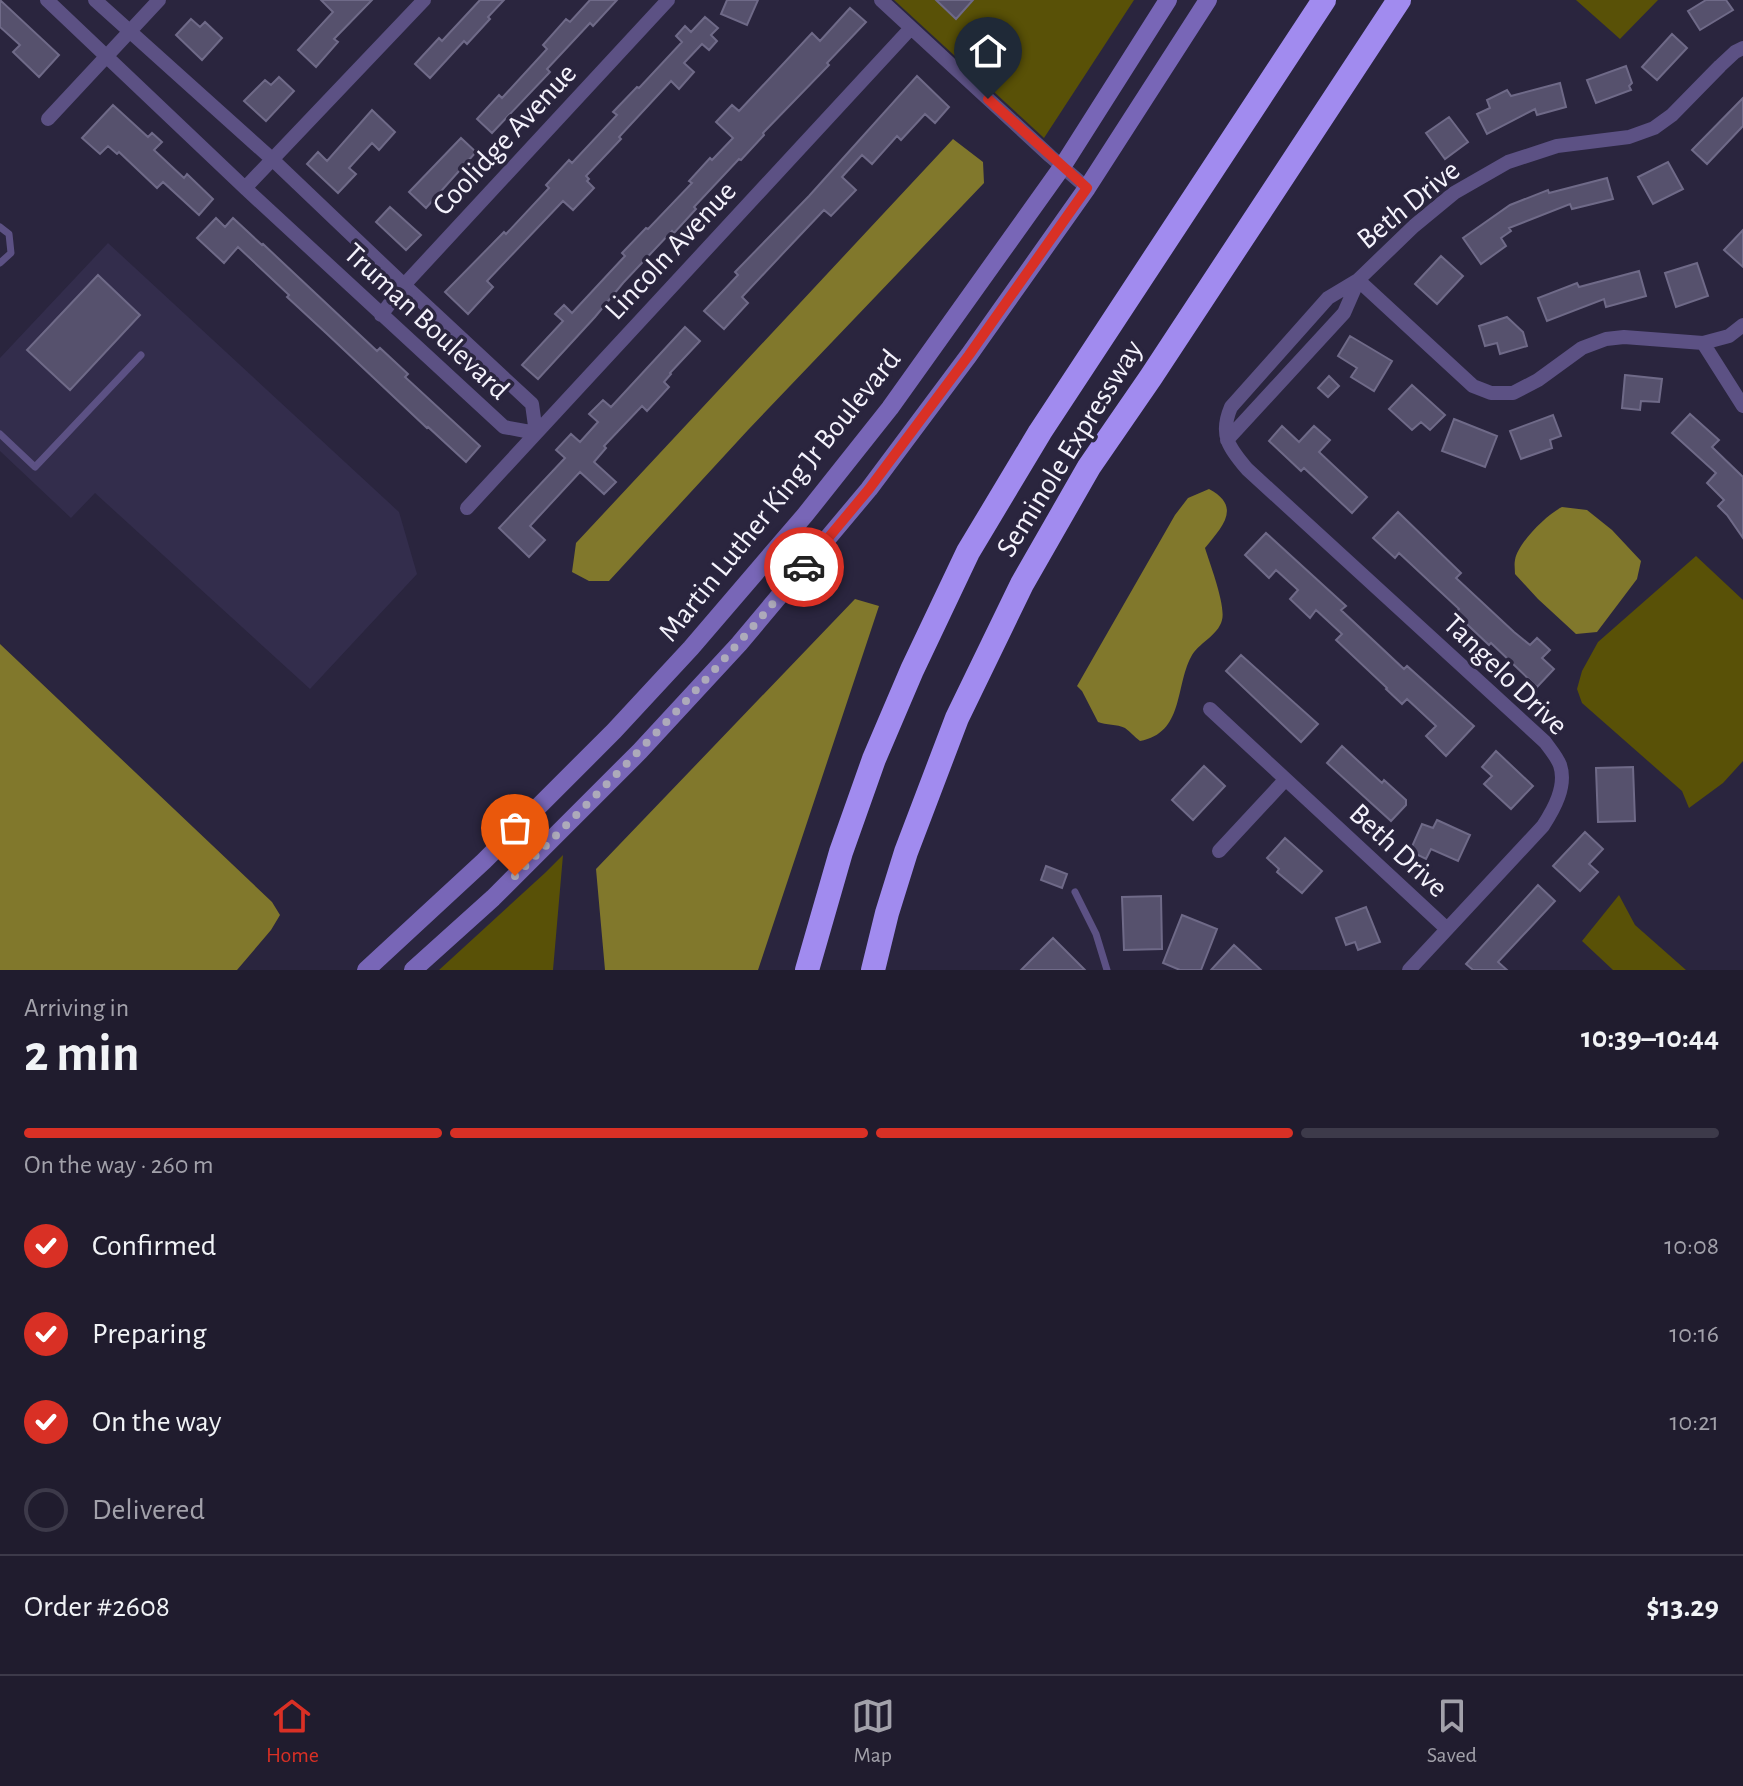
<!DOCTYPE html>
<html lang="en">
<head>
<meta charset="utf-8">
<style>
	body { margin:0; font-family:"Alegreya Sans",sans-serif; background:#2d293a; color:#f1f3f6; height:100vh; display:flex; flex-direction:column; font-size:30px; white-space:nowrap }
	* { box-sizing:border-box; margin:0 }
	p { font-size:26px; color:#a2a1aa }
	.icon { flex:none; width:44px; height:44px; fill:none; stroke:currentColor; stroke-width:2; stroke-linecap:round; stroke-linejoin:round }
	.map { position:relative; height:970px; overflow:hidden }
	.details { display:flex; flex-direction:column; background:#201c2e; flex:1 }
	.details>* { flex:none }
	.pin { position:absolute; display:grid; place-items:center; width:68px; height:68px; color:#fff; margin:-82px -34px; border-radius:50% 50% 50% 0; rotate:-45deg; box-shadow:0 0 8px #0007 }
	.pin .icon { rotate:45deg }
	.courier { position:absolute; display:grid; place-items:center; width:80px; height:80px; margin:-40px; border:6px solid #d93025; border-radius:50%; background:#fff; color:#222; box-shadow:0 2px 10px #0007 }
	.overview em { font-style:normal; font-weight:600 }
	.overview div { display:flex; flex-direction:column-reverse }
	.overview { display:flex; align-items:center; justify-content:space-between; height:136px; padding:0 24px }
	h1 { font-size:52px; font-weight:600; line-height:60px }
	.bar { display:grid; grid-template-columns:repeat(4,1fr); gap:12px 8px; align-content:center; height:96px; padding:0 24px }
	.bar i { height:10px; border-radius:6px; background:#3d3a4a }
	.bar .selected { background:#d93025 }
	.bar p { grid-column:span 4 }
	.line { display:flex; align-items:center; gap:20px; padding:0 24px; border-top:2px solid #3d3a4a }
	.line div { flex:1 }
	ol { padding:0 24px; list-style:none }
	li { display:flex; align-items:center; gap:24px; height:88px }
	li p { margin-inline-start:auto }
	li .icon { padding:8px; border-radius:50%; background:#d93025; color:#fff; stroke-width:4 }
	li:last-child { color:#a2a1aa }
	li i { width:44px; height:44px; border:4px solid #3d3a4a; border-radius:50% }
	.tab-bar { display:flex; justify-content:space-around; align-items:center; height:112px; border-top:2px solid #3d3a4a; background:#201c2e; font-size:22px; color:#a2a1aa }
	.tab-bar a { display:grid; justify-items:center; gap:4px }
	.tab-bar .selected { color:#d93025 }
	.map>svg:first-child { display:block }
	.built { fill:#332d4c }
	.green { fill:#595107 }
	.water { fill:#81782c }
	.building { fill:#56516d; stroke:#6f6a88; stroke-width:2 }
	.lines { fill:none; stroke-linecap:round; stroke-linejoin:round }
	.service { stroke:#5c5184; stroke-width:7 }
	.minor { stroke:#5c5184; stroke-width:14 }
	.secondary { stroke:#7866b7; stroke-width:18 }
	.motorway { stroke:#a18bef; stroke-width:24 }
	.done { stroke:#adaaba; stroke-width:8; stroke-dasharray:0 14.4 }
	.route { stroke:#d93025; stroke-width:10 }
	.labels { text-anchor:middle; stroke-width:7; stroke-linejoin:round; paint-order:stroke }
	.street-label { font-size:30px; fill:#f4f2fc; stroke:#2a253e }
</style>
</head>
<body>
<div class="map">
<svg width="1743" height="970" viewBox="0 0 1743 970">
	<rect width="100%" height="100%" fill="#2a253e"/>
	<path class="built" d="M108,243L399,512L417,574L310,689L95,493L71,518L0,451V358Z"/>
	<path class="green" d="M894,0H1134L1044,138Z
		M1576,0H1658L1620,39Z
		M1696,556L1743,600V761L1723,783L1689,808L1682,791L1582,703L1577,689L1582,671L1598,642Z
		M563,855L553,970H439L546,872Z
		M1619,895L1635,925L1686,970H1613L1582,941Z"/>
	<path class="water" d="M953,139L983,162L984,183L748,430L609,581H589L572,572L576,543Z
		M1209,489C1243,507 1221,528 1205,548C1210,564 1226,606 1222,620C1218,636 1198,643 1191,657C1175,687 1184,733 1140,741C1134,737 1131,732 1125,728C1117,724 1106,725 1098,722L1082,691L1077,686L1175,515L1188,498Z
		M1562,507L1587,510L1612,530L1641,561L1637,579L1597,632L1576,634L1538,599L1515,574C1515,569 1514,565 1515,560C1518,543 1546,515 1562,507Z
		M855,599L879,606L758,970H605L596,869Z
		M0,644L272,902L280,915L271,930L237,970H0Z"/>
	<path class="building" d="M0,0L59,55L39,77L13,52L20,45L0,27Z
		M321,0H372L334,39L338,42L316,67L298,50L333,12Z
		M480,0H504L488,17L490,19L467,44L464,41L430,78L415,64L439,38L442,41Z
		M590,0H617L593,26L590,23L547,69L550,72L492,133L477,119L499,95L502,98L547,49L543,45L566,19L570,22Z
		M727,0H758L747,25L721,14Z
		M936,0H973L956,19Z
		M1706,0H1726L1733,10L1700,30L1688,11Z
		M850,8L866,22L827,63L829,65L763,133L764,135L741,160L739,159L694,207L696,209L674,233L672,231L623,283L595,317L538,379L522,365L563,321L555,314L564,305L572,313L625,256L622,253L646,228L648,229L692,183L689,181L710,158L712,160L733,138L716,122L732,105L739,111L812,33L820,41Z
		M705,17L718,28L711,35L717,41L709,50L702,44L684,63L694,72L679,89L671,81L619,137L621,139L586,176L589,179L587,181L594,188L573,210L563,201L487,281L493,287L468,314L445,292L504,232L506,234L549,188L546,185L569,160L572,163L617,115L613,112L637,87L639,88L682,42L676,36L685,26L691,32Z
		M191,19L200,27L205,22L222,38L202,60L176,35Z
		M1672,34L1687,48L1657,80L1642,67Z
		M1626,66L1632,83L1629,86L1631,90L1596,103L1587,80Z
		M917,76L949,107L935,123L925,114L901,140L897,136L872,164L862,155L842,177L856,190L831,216L824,210L788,248L742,297L748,303L724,329L704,311L738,275L735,272L809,196Z
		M279,77L294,91L266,121L244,101L265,80L271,85Z
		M1560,83L1566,107L1537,115L1535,109L1487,134L1477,114L1490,108L1487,100L1507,90L1511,96Z
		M1743,98V126L1707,164L1692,150Z
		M113,105L148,137L152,133L162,142L154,150L184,178L187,174L213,199L199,215L163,182L157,188L119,152L117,154L108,146L100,154L82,138Z
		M372,110L395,132L379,150L372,143L349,168L356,174L338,193L307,164L318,152L327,161Z
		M1449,117L1468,142L1445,159L1426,133Z
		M461,138L476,152L426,208L409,192Z
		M1668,162L1683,189L1653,204L1638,177Z
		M1607,178L1613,199L1572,209L1570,204L1509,228L1511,231L1501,238L1506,246L1481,264L1463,238L1510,205L1548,190L1549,193Z
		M390,207L421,235L406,250L376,222Z
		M216,218L225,227L233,218L262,245L263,244L377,351L380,348L408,374L405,377L480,446L466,462L428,427L427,428L326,333L287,297L289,295L238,247L224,263L197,238Z
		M1743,230V267L1724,250Z
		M1441,256L1463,276L1437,304L1415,284Z
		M1697,263L1708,296L1676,307L1665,273Z
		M1639,271L1646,296L1606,307L1604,299L1547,321L1538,298L1577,283L1579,287Z
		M98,275L140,315L70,390L27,350Z
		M1507,317L1523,332L1527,346L1500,354L1497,343L1485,346L1479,326Z
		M685,327L700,341L670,373L671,374L664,382L669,387L647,411L642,406L604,446L606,448L594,462L616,482L604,494L580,472L530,526L545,540L529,557L499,528L565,458L556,450L571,434L580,442L598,422L589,414L603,400L611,407Z
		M1350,336L1392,361L1374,391L1351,377L1357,368L1338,356Z
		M1625,375L1662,379L1659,402L1641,401L1640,410L1622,408Z
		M1329,376L1339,386L1328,397L1318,388Z
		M1412,385L1445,415L1430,430L1421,422L1412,430L1389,409Z
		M1690,414L1719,440L1712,447L1743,477V538L1727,515L1718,506L1724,500L1707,483L1716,473L1672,433Z
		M1553,415L1561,436L1550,440L1552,448L1521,459L1510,431Z
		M1454,419L1497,436L1485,467L1442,451Z
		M1282,426L1299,442L1314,426L1330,440L1319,452L1367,497L1352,513L1304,468L1301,471L1269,441Z
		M1398,512L1461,573L1456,578L1514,632L1530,645L1537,638L1550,650L1542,658L1554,669L1537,687L1491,643L1489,645L1455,613L1459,609L1399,553L1395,558L1373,538Z
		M1266,533L1346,606L1341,610L1404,669L1407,666L1474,726L1446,756L1426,736L1436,726L1407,699L1402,704L1386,689L1387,688L1336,640L1342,634L1316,610L1310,618L1290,599L1298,590L1276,570L1269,578L1245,555Z
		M1241,655L1318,724L1301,742L1226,671Z
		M1342,746L1382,783L1384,780L1406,800V805L1391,821L1327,763Z
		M1496,751L1533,786L1511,809L1484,784L1492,776L1482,767Z
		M1204,766L1225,786L1193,820L1172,800Z
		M1633,767L1635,821L1598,822L1596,768Z
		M1437,820L1470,835L1458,861L1431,849L1426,859L1410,851L1422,824L1433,828Z
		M1585,832L1603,849L1589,864L1598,872L1580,891L1553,866Z
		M1285,838L1322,871L1302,893L1277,872L1279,869L1267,858Z
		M1046,866L1067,874L1062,888L1041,880Z
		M1538,885L1555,901L1498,962L1507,970H1473L1466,964Z
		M1161,896L1162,949L1124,950L1122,897Z
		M1366,907L1380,942L1358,950L1355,942L1346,945L1336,918Z
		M1182,915L1217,929L1201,970H1180L1163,963Z
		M1053,938L1085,970H1021Z
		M1234,945L1261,970H1211Z"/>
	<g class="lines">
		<path class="service" d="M0,227L9,234L11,253L0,263
			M0,434L35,467L141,355
			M1075,892L1096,934L1107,970"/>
		<path class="minor" d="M47,0L245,188L504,427L536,433L532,404L404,285L273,160L95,0
			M881,0L1050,156L1087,188
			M48,119L159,0
			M245,188L424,0
			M1358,280L1473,386L1491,393H1513L1538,380L1582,348L1606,339L1624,337L1703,343L1729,336L1743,325
			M381,315L404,285L668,0
			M1703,343L1743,406
			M1227,440L1344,313L1358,281
			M467,508L911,28
			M1210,709L1447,929
			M1219,851L1285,780
			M1409,970L1543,826C1554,809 1567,786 1560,765C1557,757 1550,749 1545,742L1247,469C1229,448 1219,435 1231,407L1328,298L1358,280L1414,226L1454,193L1508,162L1557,146L1629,137L1654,128L1672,115L1720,66L1735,52L1743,48"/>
		<path class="secondary" d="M366,970L484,861L614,731L691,648L805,515L890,408L1062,167L1168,0
			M413,970L493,898L640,751L739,644L869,489L969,355L1087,188L1208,0"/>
		<path class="motorway" d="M807,970L841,852L874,759L912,670L968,552L1040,432L1324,0
			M873,970L887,913L906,852L957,718L1022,584L1089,467L1151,377L1399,0"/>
	</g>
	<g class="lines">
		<path class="done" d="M515,876C616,777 713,676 804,567"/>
		<path class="route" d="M804,567L869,489L969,355L1087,188L988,99"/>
	</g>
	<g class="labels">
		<g class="street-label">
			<text transform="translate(504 139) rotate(-47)" y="10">Coolidge Avenue</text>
			<text transform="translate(1408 204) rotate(-39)" y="10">Beth Drive</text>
			<text transform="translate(670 250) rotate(-47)" y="10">Lincoln Avenue</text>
			<text transform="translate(427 321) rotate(43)" y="10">Truman Boulevard</text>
			<text transform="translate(1069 448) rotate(-58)" y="10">Seminole Expressway</text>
			<text transform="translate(779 495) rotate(-51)" y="10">Martin Luther King Jr Boulevard</text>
			<text transform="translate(1506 674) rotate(44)" y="10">Tangelo Drive</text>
			<text transform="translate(1399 850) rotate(43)" y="10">Beth Drive</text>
		</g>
	</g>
</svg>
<div class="pin" style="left:515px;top:876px;background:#ea580c"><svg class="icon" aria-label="bag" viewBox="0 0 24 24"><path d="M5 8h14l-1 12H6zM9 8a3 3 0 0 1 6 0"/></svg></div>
<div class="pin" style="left:988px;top:99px;background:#1f2937"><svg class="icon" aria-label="home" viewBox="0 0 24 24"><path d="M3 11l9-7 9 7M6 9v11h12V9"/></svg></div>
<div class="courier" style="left:804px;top:567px"><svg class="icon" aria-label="car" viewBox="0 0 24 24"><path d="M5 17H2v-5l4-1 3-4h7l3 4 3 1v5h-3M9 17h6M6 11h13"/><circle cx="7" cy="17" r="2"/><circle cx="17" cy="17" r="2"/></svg></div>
</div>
<section class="details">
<div class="overview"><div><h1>2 min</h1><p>Arriving in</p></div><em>10:39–10:44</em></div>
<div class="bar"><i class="selected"></i><i class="selected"></i><i class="selected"></i><i></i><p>On the way · 260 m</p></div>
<ol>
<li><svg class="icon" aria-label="check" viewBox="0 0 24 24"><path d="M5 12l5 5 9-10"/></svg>Confirmed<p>10:08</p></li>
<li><svg class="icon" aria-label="check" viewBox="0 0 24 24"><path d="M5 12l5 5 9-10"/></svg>Preparing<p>10:16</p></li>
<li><svg class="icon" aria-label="check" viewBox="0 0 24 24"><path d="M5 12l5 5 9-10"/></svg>On the way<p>10:21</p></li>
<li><i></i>Delivered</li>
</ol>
<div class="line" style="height:104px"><div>Order #2608</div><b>$13.29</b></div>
</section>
<nav class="tab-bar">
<a class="selected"><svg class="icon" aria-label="home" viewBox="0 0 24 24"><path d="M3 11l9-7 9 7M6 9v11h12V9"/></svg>Home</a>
<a><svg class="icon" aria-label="map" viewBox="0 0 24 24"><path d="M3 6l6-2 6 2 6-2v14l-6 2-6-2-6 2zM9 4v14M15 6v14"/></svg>Map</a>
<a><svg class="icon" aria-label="saved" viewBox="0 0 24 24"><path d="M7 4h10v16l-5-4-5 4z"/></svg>Saved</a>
</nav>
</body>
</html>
